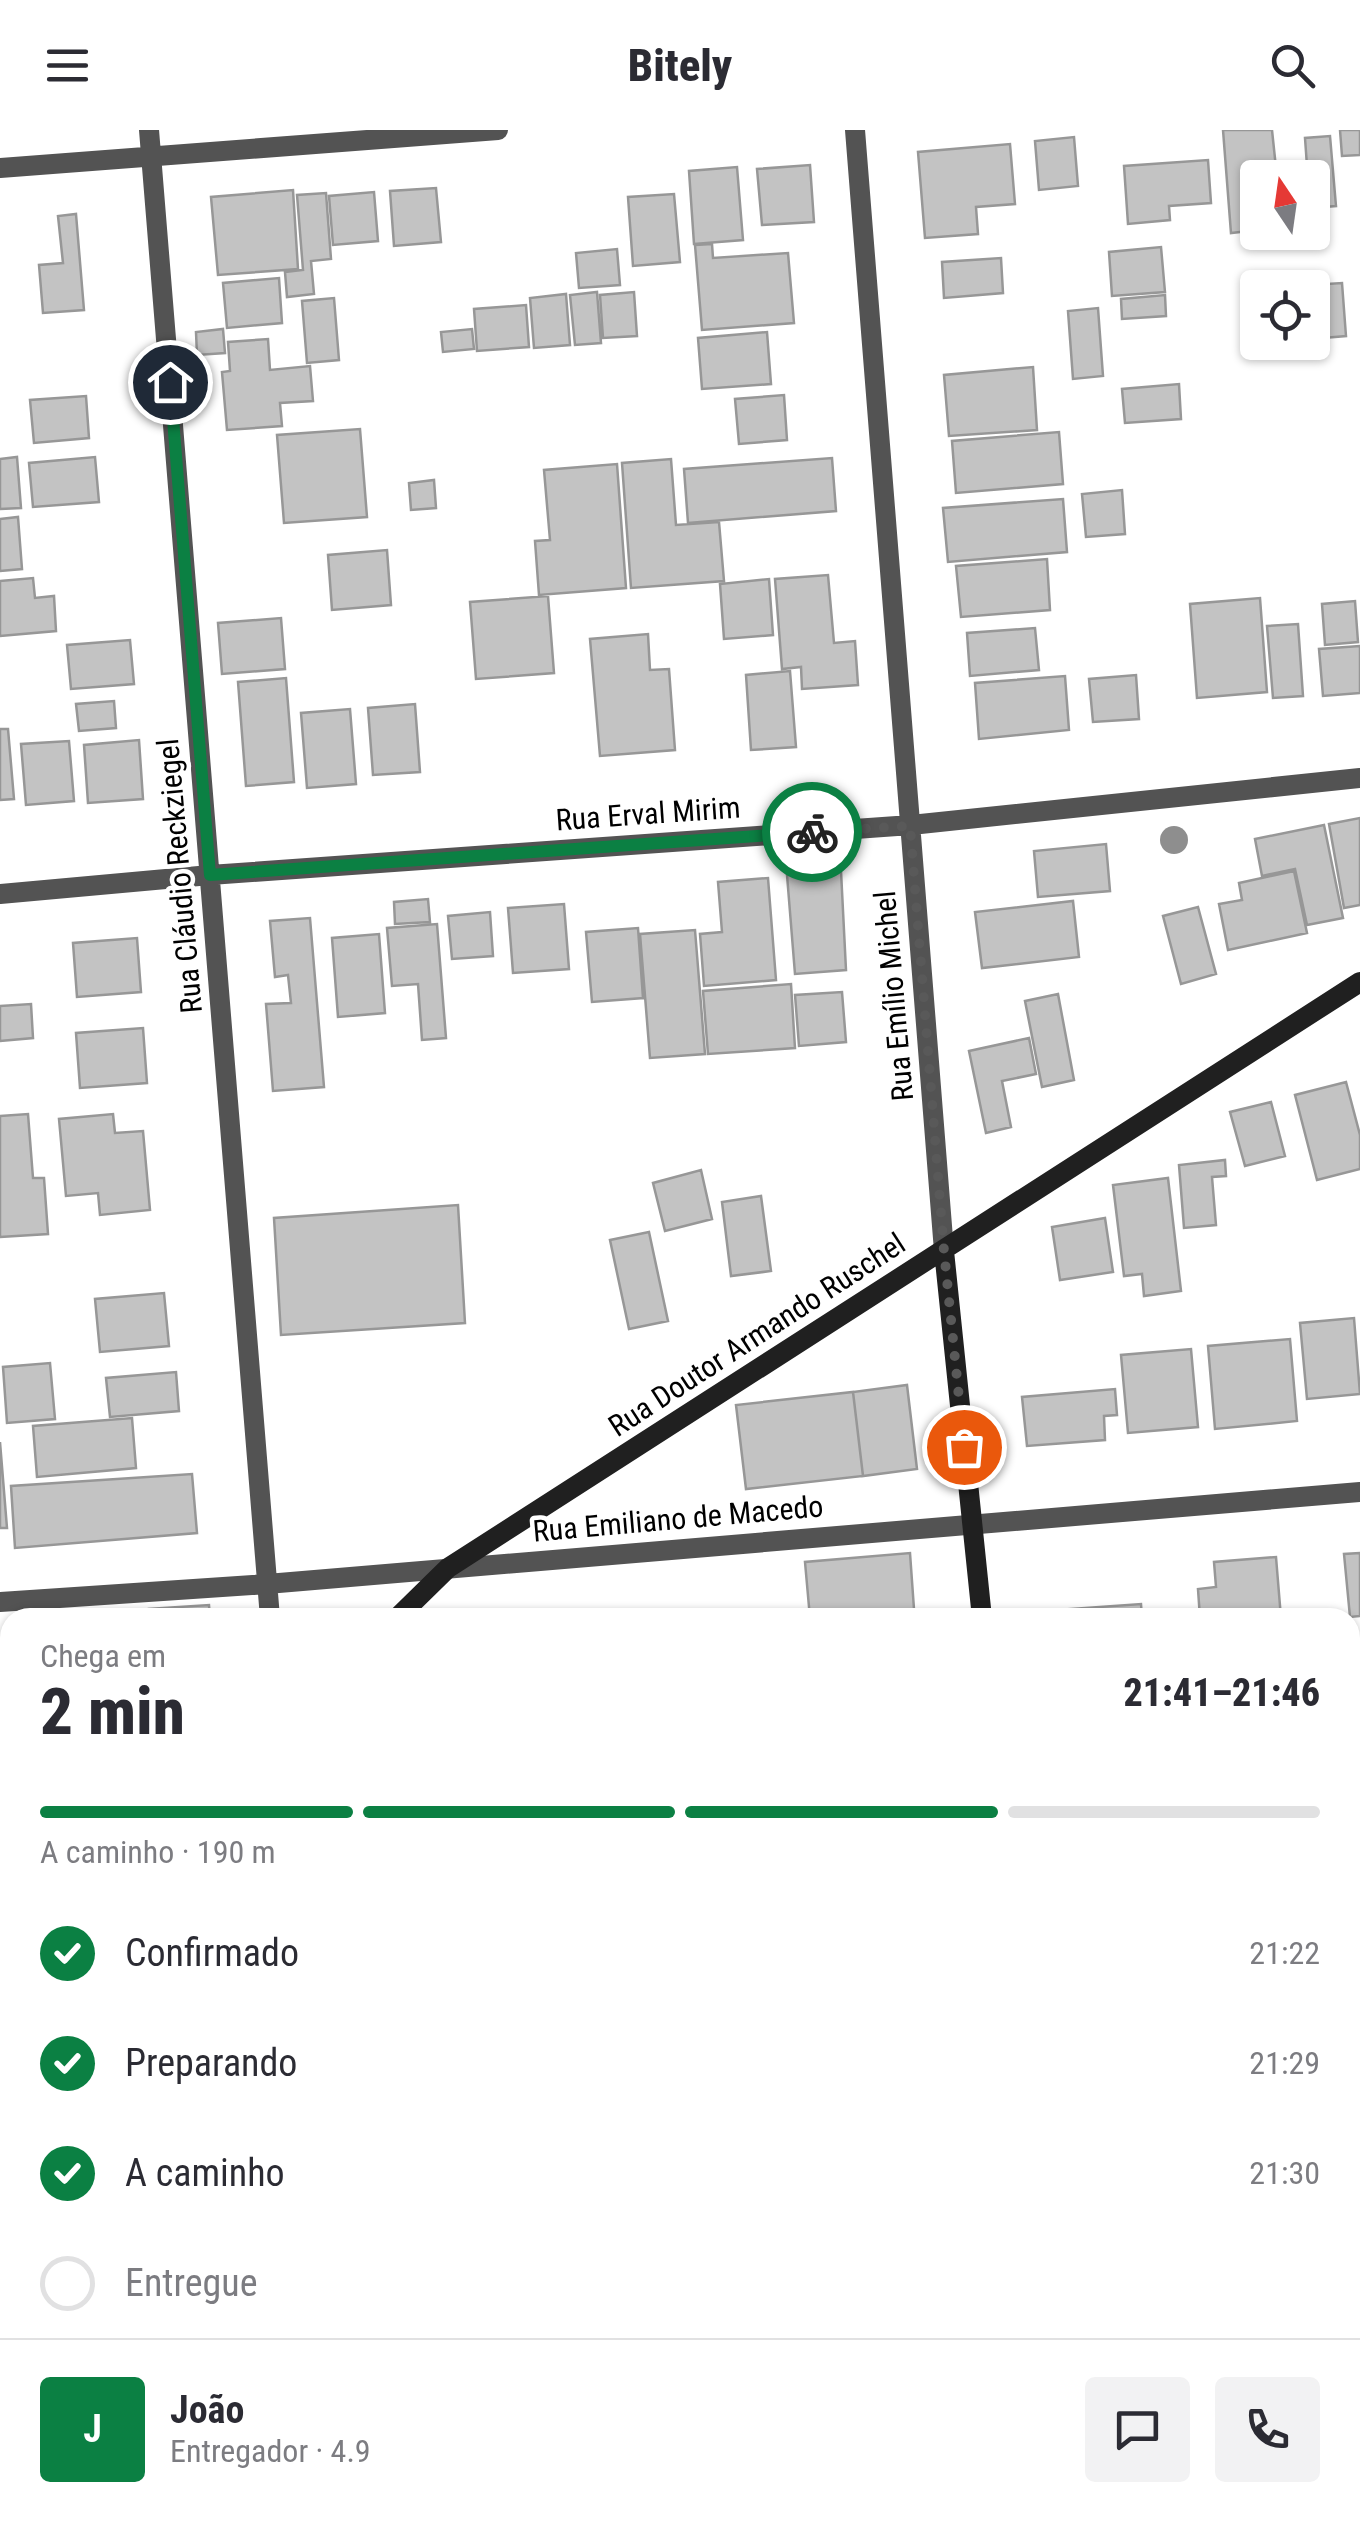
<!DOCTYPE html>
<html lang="pt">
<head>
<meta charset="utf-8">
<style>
	body { margin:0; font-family:"Roboto Condensed",sans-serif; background:#f2f2f3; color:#2b2b33; height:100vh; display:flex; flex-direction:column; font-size:38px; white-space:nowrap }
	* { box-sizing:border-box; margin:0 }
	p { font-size:32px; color:#7c7c81 }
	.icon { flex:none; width:55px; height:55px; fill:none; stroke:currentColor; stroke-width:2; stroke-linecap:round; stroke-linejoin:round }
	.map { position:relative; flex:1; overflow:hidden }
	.details { position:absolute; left:0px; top:1478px; width:1360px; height:932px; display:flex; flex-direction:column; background:#fff; border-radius:30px 30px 0 0; box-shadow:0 2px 8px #0004 }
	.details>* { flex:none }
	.needle { width:65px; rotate:347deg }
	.tools { position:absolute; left:1240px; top:30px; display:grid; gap:20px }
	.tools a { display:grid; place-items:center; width:90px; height:90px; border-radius:10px; background:#fff; box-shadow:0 2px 8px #0004; font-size:50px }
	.pin { position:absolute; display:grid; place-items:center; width:85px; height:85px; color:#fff; margin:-42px; border:5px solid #fff; border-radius:50%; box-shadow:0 2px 10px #0007 }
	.courier { position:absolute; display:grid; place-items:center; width:100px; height:100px; margin:-50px; border:8px solid #0b8043; border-radius:50%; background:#fff; color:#222; box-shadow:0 2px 12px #0007 }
	.headline em { font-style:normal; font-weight:800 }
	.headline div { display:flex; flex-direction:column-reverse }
	.headline { display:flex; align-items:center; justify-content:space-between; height:170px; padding:0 40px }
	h1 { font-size:65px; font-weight:800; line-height:75px }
	.bar { display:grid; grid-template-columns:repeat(4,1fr); gap:15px 10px; align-content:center; height:120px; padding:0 40px }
	.bar i { height:12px; border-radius:8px; background:#e1e1e2 }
	.bar .selected { background:#0b8043 }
	.bar p { grid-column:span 4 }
	.line { display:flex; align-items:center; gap:25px; padding:0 40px; border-top:2px solid #e1e1e2 }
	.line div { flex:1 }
	.round { display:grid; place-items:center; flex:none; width:105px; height:105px; border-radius:10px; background:#f2f2f3 }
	ol { padding:0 40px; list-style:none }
	li { display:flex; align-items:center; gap:30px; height:110px }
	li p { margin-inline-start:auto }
	li .icon { padding:10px; border-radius:50%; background:#0b8043; color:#fff; stroke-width:4 }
	li:last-child { color:#7c7c81 }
	li i { width:55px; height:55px; border:5px solid #e1e1e2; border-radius:50% }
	header { display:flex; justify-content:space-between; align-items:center; height:130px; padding:0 40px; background:#fff; font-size:45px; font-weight:800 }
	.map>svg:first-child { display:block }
	.building { fill:#c3c3c3; stroke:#979797; stroke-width:2.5 }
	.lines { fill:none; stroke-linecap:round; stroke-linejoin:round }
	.lane { stroke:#535353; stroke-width:15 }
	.street { stroke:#535353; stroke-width:20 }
	.secondary { stroke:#202020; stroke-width:20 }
	.tree { fill:#8e8e8e }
	.done { stroke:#595959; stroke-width:10; stroke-dasharray:0 18 }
	.route { stroke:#0b8043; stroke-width:12 }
	.labels { text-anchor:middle; stroke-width:9; stroke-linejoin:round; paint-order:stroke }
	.street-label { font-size:30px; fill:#000; stroke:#fff }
</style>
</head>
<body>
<header><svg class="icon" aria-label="menu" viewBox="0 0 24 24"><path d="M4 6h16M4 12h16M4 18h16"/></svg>Bitely<svg class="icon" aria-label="search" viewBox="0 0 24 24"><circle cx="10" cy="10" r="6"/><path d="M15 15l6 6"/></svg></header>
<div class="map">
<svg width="1360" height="2408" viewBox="0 0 1360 2408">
	<rect width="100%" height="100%" fill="#fff"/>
	<path class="building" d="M1223,0H1272L1276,38L1307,36L1305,8L1330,6L1336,76L1312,78V48H1258V100L1231,103Z
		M1340,0H1360V25L1342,26Z
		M1074,7L1078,56L1039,60L1035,11Z
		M1010,14L1015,74L976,77L978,104L925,108L918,22Z
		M1208,30L1211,73L1169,76L1170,90L1128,94L1124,36Z
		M810,35L814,92L762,95L757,39Z
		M737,37L743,110L694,114L689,41Z
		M436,58L441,112L394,116L390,61Z
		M293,60L298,139L218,145L211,67Z
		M374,62L378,111L333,115L329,66Z
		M326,63L331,129L311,131L314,164L287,167L285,142L303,140L297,65Z
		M674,64L680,132L633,136L628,67Z
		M76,84L84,180L43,183L39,135L63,133L58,86Z
		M712,114L713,128L788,123L794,193L702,200L695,115Z
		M1161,117L1165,162L1112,166L1109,122Z
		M617,119L620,155L579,158L576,123Z
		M1001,128L1003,163L944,168L942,132Z
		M279,148L282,193L227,198L223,153Z
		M1342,153L1346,206L1312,209V158L1294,156Z
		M597,162L601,213L575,215L570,165Z
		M634,162L637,206L603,208L600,165Z
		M566,164L570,215L534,218L530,168Z
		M1165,165L1166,186L1122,189L1121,169Z
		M334,168L339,230L307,233L302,171Z
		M526,175L529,217L477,221L474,179Z
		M1098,178L1103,246L1073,249L1068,181Z
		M223,199L225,223L197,225L196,202Z
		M472,199L474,219L443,222L441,202Z
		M767,202L771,254L702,259L698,208Z
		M268,209L270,240L310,236L313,271L280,273L282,296L227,300L222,242L230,241L228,212Z
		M1033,237L1037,300L949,306L944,245Z
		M1179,254L1181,289L1125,293L1122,259Z
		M784,265L787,310L739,314L735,269Z
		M86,266L89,308L34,313L30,270Z
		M360,299L367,387L284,393L277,305Z
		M1059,302L1063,354L956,363L952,311Z
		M17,327L21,378L0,379V329Z
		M95,327L99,372L33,377L29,333Z
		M832,328L836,381L688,393L684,339Z
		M671,329L676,395L719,392L724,451L631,458L622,333Z
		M617,334L626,458L539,465L535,411L550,410L544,340Z
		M434,350L436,378L411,380L409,353Z
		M1122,360L1125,404L1086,407L1082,364Z
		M1063,369L1067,422L948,432L943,378Z
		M18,387L22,439L0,441V389Z
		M387,420L391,475L332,480L328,425Z
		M1047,429L1050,480L961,487L956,436Z
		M828,445L834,513L855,511L858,555L802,559L801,537L782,539L775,449Z
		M33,448L35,468L54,466L56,501L0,506V451Z
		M769,449L773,505L724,509L720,454Z
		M548,466L554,543L476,549L470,472Z
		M1260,468L1267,562L1197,568L1190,474Z
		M1355,471L1358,512L1325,515L1322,474Z
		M281,488L285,539L222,544L218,493Z
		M1298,494L1303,566L1273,568L1267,496Z
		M1035,498L1039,540L970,546L967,503Z
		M648,504L650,540L669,539L675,620L600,626L590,509Z
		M130,510L134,554L71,559L67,515Z
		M1360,516V563L1323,566L1319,519Z
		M790,541L796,617L751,620L746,545Z
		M1136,545L1139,589L1093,592L1089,549Z
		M1065,546L1069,600L979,609L975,553Z
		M286,548L294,652L246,656L238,552Z
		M114,571L116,598L79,601L76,574Z
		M415,574L420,642L373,645L368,578Z
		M350,579L356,654L307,658L301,583Z
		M0,599H8L14,669L0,670Z
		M139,610L143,669L88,673L84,615Z
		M69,611L74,671L26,675L21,614Z
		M1360,688V775L1344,778L1329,694Z
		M1324,695L1343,788L1307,795L1295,739L1262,746L1255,709Z
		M1106,714L1110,761L1038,767L1034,721Z
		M841,741L846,840L795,844L787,745Z
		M1294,741L1307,803L1228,820L1219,774L1242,770L1239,753Z
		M768,748L776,850L704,856L700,804L722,802L718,752Z
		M428,769L430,792L395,794L394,772Z
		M1073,771L1079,827L982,838L975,782Z
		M564,774L569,839L513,843L508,778Z
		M1198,777L1216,844L1181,854L1163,786Z
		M490,782L493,826L452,829L448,786Z
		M310,788L324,957L273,961L266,874L291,873L288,845L275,847L270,791Z
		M437,794L446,908L422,910L418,854L392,856L387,798Z
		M638,798L643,868L592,872L586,802Z
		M695,800L705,924L650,928L640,804Z
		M379,804L385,883L338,887L332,808Z
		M137,808L141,862L77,867L73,813Z
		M791,854L795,918L708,924L703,861Z
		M842,862L846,912L799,916L795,865Z
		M1058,864L1074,950L1042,957L1025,871Z
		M31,874L33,908L0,911V876Z
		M143,898L147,953L80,958L76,903Z
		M1029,908L1036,944L1002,951L1011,997L986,1003L969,921Z
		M1346,952L1360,1005V1039L1317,1050L1295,965Z
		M1271,972L1285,1026L1245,1036L1230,982Z
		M28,984L33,1048H44L48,1104L0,1107V986Z
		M113,984L115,1003L143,1001L150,1080L100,1085L98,1063L66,1066L59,989Z
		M1225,1030L1226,1046L1212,1047L1216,1095L1184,1098L1179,1035Z
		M701,1040L712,1089L665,1101L653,1053Z
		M1168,1048L1181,1161L1144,1166L1142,1144L1124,1146L1113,1055Z
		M761,1066L771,1141L731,1146L722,1072Z
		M458,1075L465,1193L281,1205L274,1088Z
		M1105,1088L1113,1142L1060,1150L1052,1097Z
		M649,1102L668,1191L629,1199L610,1110Z
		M164,1163L169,1216L100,1222L95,1169Z
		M1354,1188L1360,1264L1307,1269L1300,1193Z
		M1290,1209L1297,1291L1215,1299L1208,1216Z
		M1191,1219L1198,1297L1128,1303L1121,1225Z
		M50,1233L55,1289L7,1293L3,1237Z
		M176,1242L179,1281L110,1287L106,1248Z
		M907,1255L917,1339L863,1346L853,1262Z
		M1115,1259L1117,1285L1104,1286L1105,1310L1027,1316L1022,1267Z
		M853,1262L863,1346L746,1359L736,1275Z
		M132,1288L136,1338L37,1347L33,1296Z
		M0,1312L7,1398H0Z
		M192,1344L197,1403L15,1418L11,1356Z
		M910,1423L914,1479L810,1488L805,1432Z
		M1360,1423V1486L1350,1487L1344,1424Z
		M1276,1427L1281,1488H1200L1198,1459L1216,1457L1214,1432Z
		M1141,1474L1142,1488H1045L1044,1481Z
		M209,1475L210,1488H150L149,1479Z
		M1360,1551V1599H1350V1552Z
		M1354,1918L1359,1977L1350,1978V1919Z
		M2,1987L10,1995V2078L0,2068Z
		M1360,2270V2316L1350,2317V2271Z
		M151,2400H211L212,2408H151Z
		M698,2400H752V2408H699Z
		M1292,2400H1348L1349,2408H1292Z"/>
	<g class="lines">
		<path class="lane" d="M0,1962L10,1971"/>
		<path class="street" d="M149,0L270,1488
			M855,0L944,1121
			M0,38L498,0
			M0,764L210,745L911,695L1360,648
			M0,1472L267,1454L1360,1362
			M1350,2053L1360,2052
			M335,2400L336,2408"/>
		<path class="secondary" d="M944,1121L982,1488
			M397,1488L448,1438L1360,852
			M0,1912L10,1901
			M1056,2400L1057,2408"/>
	</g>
	<circle class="tree" cx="1174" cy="710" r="14"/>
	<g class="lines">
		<path class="done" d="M812,702L910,696L944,1121L964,1317"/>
		<path class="route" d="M170,252L210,745L812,702"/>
	</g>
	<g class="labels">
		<g class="street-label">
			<text transform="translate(648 684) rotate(-4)" y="10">Rua Erval Mirim</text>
			<text transform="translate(180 746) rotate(-95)" y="10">Rua Cláudio Reckziegel</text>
			<text transform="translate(894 866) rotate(-95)" y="10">Rua Emílio Michel</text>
			<text transform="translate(757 1205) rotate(-33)" y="10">Rua Doutor Armando Ruschel</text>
			<text transform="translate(678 1389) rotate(-5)" y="10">Rua Emiliano de Macedo</text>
		</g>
	</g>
</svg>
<div class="tools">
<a><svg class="needle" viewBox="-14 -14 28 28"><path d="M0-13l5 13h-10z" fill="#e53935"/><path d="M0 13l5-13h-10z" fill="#7c7c81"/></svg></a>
<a><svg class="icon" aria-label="locate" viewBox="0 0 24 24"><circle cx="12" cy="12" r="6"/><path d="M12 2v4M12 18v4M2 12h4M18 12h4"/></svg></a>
</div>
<div class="pin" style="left:964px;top:1317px;background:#ea580c"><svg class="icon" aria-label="bag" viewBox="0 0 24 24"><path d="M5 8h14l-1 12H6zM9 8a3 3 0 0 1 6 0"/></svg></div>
<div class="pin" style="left:170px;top:252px;background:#1f2937"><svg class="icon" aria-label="home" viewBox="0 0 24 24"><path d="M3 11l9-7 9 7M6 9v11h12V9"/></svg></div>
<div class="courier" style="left:812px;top:702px"><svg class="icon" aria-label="bike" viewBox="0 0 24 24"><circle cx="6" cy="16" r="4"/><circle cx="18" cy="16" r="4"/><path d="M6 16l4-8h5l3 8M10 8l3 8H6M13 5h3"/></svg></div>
<section class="details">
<div class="headline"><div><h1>2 min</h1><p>Chega em</p></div><em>21:41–21:46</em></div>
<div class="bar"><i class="selected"></i><i class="selected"></i><i class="selected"></i><i></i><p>A caminho · 190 m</p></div>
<ol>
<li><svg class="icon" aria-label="check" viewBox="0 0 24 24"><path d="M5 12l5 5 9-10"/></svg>Confirmado<p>21:22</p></li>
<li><svg class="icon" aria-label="check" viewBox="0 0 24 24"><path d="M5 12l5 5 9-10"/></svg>Preparando<p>21:29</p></li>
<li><svg class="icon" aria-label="check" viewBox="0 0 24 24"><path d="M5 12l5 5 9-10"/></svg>A caminho<p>21:30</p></li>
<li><i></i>Entregue</li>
</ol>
<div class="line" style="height:180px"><b class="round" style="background:#0b8043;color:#fff">J</b><div><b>João</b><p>Entregador · 4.9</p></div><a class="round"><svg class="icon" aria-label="chat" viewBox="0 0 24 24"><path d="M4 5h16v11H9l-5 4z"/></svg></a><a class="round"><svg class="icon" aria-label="phone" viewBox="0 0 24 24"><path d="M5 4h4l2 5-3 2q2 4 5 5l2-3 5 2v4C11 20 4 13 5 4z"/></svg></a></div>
</section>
</div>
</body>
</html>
